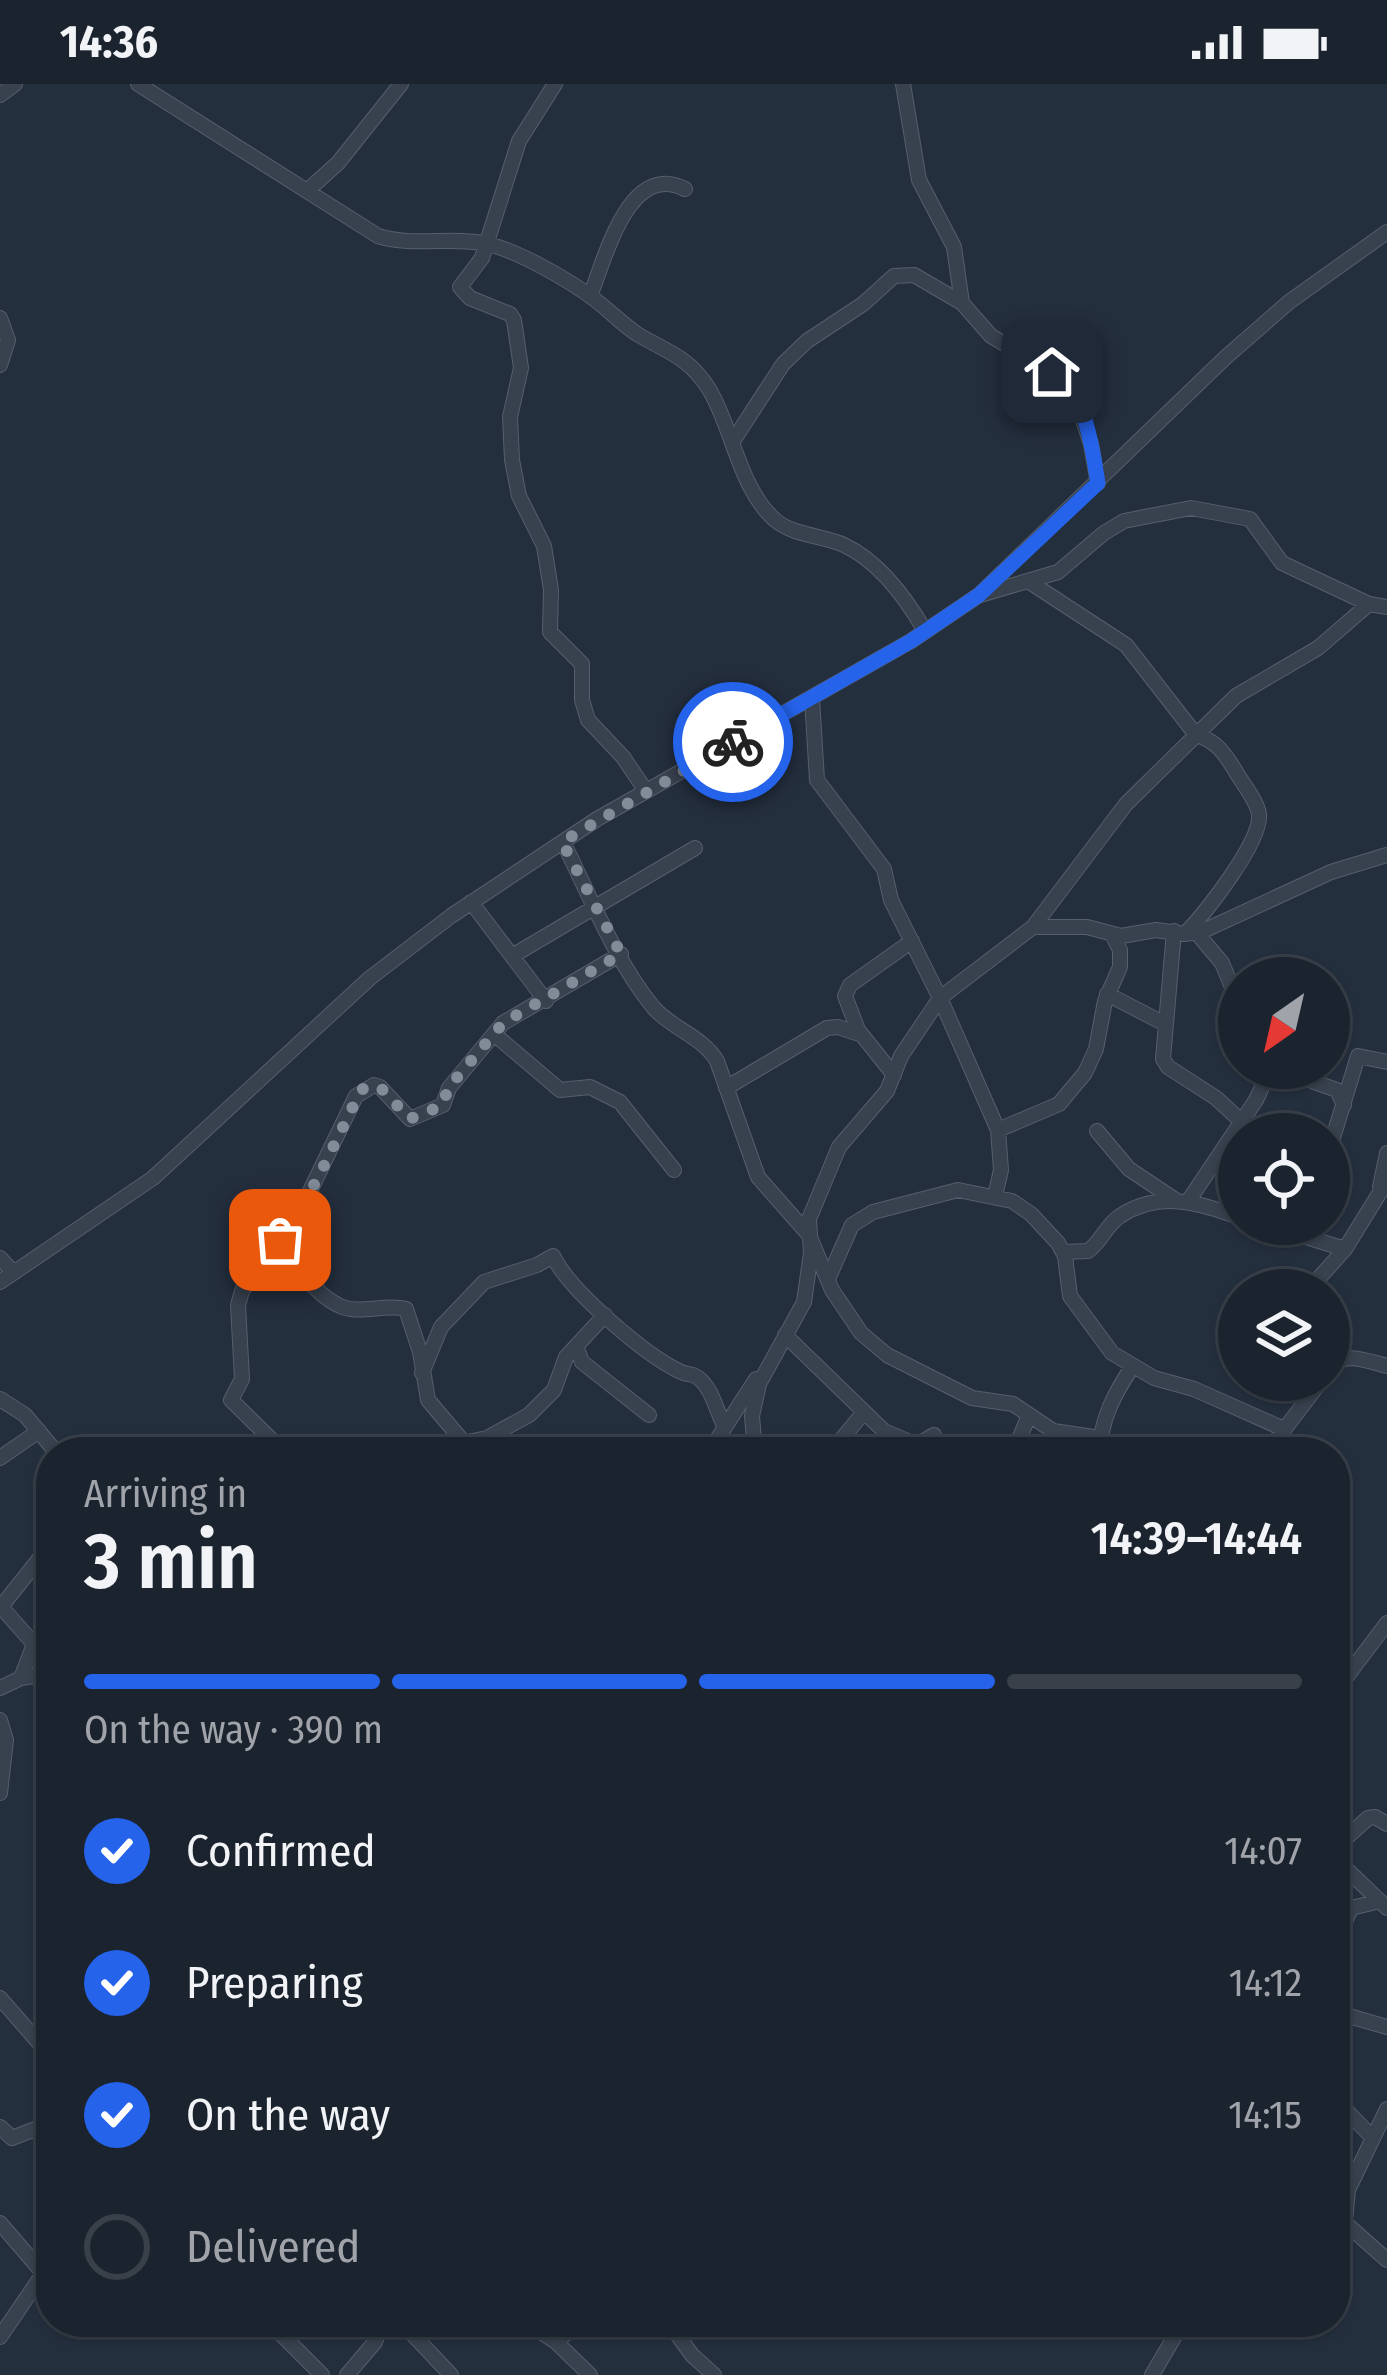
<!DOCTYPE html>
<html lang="en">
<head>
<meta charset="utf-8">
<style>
	body { margin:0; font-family:"Fira Sans Condensed",sans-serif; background:#242b36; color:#f1f3f6; height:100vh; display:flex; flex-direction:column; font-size:45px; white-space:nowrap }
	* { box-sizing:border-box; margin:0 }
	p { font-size:39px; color:#a0a4aa }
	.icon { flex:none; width:66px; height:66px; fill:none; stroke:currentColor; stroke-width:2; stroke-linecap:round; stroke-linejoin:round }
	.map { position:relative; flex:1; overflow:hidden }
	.drawer { position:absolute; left:36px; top:1353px; width:1314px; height:900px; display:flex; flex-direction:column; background:#1b232e; border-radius:48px; box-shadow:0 3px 9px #0004,0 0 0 3px #39404a }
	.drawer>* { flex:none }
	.needle { width:78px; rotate:214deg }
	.controls { position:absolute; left:1218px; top:873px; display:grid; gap:24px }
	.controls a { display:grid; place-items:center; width:132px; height:132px; border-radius:50%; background:#1b232e; box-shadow:0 3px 9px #0004,0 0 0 3px #39404a; font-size:60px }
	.pin { position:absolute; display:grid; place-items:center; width:102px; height:102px; color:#fff; margin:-51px; border-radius:24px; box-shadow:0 6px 18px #0006 }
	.courier { position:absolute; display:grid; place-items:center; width:120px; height:120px; margin:-60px; border:9px solid #2563eb; border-radius:50%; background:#fff; color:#222; box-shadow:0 3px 15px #0007 }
	.head em { font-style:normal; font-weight:600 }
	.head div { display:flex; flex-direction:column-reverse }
	.head { display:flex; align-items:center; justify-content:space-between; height:204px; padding:0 48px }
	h1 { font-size:78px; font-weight:600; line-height:90px }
	.bar { display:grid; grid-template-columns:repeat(4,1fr); gap:18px 12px; align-content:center; height:144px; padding:0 48px }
	.bar i { height:15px; border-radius:9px; background:#39404a }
	.bar .active { background:#2563eb }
	.bar p { grid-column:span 4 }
	ol { padding:0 48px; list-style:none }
	li { display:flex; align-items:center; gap:36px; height:132px }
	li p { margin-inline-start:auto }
	li .icon { padding:12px; border-radius:50%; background:#2563eb; color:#fff; stroke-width:4 }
	li:last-child { color:#a0a4aa }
	li i { width:66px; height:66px; border:6px solid #39404a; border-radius:50% }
	.status { display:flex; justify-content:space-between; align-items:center; height:84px; padding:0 60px; background:#1b232e; direction:ltr }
	.status svg { height:33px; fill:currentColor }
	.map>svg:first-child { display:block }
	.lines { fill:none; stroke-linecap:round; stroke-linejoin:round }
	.minor-casing { stroke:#565f6c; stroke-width:16 }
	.minor { stroke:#38414e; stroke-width:14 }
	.done { stroke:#828b98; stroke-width:12; stroke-dasharray:0 21.6 }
	.route { stroke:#2563eb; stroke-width:15 }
</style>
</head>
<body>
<div class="status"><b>14:36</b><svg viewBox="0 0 49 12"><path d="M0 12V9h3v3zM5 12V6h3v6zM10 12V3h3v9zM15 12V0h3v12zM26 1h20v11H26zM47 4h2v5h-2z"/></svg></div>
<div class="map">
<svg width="1387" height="2291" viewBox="0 0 1387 2291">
	<rect width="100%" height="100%" fill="#242f3e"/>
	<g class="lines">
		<g class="minor-casing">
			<path id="minor" d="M138,0L378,152C414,163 452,152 488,160C518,167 569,196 594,215C609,226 622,240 637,250C667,268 688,272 709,305C733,345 739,404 775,436C794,452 822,451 844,461C880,478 906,514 925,547
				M555,0L519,57L482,174L460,203L470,214L510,230L514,236L521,284L510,333L512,376L519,412L544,462L551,506L550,548L582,580V616L588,636L623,673L646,707
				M903,0L919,96L954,163L962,219L991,252L1052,288L1073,306L1091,360L1098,399
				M0,11L15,0
				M308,106L338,79L401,0
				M590,212C606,172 629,77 685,105
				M0,234L8,256L0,281
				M733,357L783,280L807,257L863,220L894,192L914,191L962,219
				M1031,499L1126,561L1196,651C1216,656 1226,671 1236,688C1243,700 1257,717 1259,730C1262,758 1205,829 1185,850
				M980,511L1058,488L1104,449L1124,437L1191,424L1250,435L1282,479L1369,520
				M812,614L817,696L884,785L891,816L940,914L998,1046L1001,1086L995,1112
				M563,758C589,810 616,878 653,923C672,945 702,952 717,977L758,1093L809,1151L832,1206L861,1249L887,1271L972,1314L1013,1320L1053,1347L1100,1354
				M471,818L546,917
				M1033,843H1087L1121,852L1156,846L1185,850L1203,847L1331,788L1387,771
				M1174,847L1163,975L1168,983L1216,1014L1241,1037
				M1196,848L1222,879L1239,920
				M512,872L695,764
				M1107,910L1165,940
				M494,950L560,1006L590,1003L620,1018L674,1086
				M1296,984L1314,998L1337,1006L1344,1021
				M894,991L858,946L845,912L850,901L912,857
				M726,1004L827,944L838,943L859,950
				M998,1046L1059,1020L1085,989L1096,965L1105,917L1120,883V866L1112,850
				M1097,1047L1129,1085L1174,1115
				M1329,1067L1358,972L1387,978
				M1380,1103L1387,1069
				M1189,1116L1256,1016L1271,984
				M1264,1140L1345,1165
				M1063,1168L1088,1167C1101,1158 1107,1140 1120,1132C1160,1106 1198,1119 1239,1133
				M0,1174L14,1189
				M265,1175C306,1178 306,1205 338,1221C358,1232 384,1219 406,1225L420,1268L428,1316L472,1368
				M1319,1194L1345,1165L1387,1097
				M828,1195L852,1141L873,1128L958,1106L1012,1117L1031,1130L1058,1159L1065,1172L1070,1212L1112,1269L1154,1294L1194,1305L1284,1345
				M0,1198L153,1094L370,894L451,832L597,735L911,557L979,511L1226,273L1289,218L1387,148
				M785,1251L884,1347L917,1361L934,1351
				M576,1262L582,1278L649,1331
				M1329,1285C1342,1266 1367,1277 1387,1282
				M422,1289L441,1243L484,1198L537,1181L553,1172C569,1206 644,1270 679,1287C688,1292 689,1288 697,1293C713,1304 716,1328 725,1343
				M0,1315L25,1331L56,1368
				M284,1368L231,1316L242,1295L238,1221L242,1207L297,1134L356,1012L374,1001L380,1003L410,1035L443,1021L449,1004L503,939L621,870
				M448,1368L463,1359L487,1354L529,1331L554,1306L566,1273L605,1231
				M703,1368L718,1354L756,1295
				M755,1368L752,1332L759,1300L804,1218L811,1169L809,1135L839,1063L887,1007L901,972L940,914L1033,843L1126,720L1236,612L1318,564L1369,520L1387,523
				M831,1368L864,1328
				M1014,1368L1029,1331
				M1100,1368C1100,1336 1115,1309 1132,1283
				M1267,1368L1322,1296
				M0,1374L39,1347
				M21,1594L34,1560L3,1525L4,1519L51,1460
				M0,1604L21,1594L51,1589
				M1335,1608L1387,1539
				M0,1636L6,1656L0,1709
				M1335,1764L1368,1734L1375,1733L1387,1740
				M1335,1774L1387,1824
				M1335,1860L1351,1824L1380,1817
				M0,1914L46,1967L51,2001
				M1335,1928L1387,1943
				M1335,2015L1372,2053
				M0,2043L12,2054L51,2039
				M1335,2130L1387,2176
				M1345,2137L1348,2106L1387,2025
				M0,2139L43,2189
				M269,2238L322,2291
				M401,2238L451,2291
				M526,2238L556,2258L590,2291
				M668,2238L692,2271L714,2291
				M0,2253L51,2178
				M556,2258L580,2238
				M347,2291L375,2258L382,2238
				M1152,2291L1183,2238"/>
		</g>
		<use href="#minor" class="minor"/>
	</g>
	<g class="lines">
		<path class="done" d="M280,1156L317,1096L361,1006L368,1002L380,1003L410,1035L443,1021L448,1004L503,939L621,870L562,758L733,658"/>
		<path class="route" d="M733,658L911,557L979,511L1098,399C1091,359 1087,312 1052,288"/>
	</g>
</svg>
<div class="controls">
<a><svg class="needle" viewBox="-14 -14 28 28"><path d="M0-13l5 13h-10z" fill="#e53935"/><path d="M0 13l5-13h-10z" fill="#a0a4aa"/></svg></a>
<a><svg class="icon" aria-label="locate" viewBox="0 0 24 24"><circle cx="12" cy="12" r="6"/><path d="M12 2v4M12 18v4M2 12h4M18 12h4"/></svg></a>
<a><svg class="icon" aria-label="layers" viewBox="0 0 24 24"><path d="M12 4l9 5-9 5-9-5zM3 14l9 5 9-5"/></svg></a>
</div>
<div class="pin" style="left:280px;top:1156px;background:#ea580c"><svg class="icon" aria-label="bag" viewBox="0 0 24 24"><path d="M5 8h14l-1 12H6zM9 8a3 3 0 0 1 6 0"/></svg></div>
<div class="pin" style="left:1052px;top:288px;background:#1f2937"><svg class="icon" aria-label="home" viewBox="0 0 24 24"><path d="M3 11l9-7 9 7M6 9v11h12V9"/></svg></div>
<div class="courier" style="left:733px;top:658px"><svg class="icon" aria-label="bike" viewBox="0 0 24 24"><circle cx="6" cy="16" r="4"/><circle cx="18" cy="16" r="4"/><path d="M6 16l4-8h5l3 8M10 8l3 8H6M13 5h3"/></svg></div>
<section class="drawer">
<div class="head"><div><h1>3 min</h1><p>Arriving in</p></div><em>14:39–14:44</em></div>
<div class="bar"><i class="active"></i><i class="active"></i><i class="active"></i><i></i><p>On the way · 390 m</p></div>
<ol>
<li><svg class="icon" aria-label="check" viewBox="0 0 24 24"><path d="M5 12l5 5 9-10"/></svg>Confirmed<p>14:07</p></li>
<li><svg class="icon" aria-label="check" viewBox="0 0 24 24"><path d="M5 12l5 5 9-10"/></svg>Preparing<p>14:12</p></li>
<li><svg class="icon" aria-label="check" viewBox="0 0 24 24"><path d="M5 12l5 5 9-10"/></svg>On the way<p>14:15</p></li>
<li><i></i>Delivered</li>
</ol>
</section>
</div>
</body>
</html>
